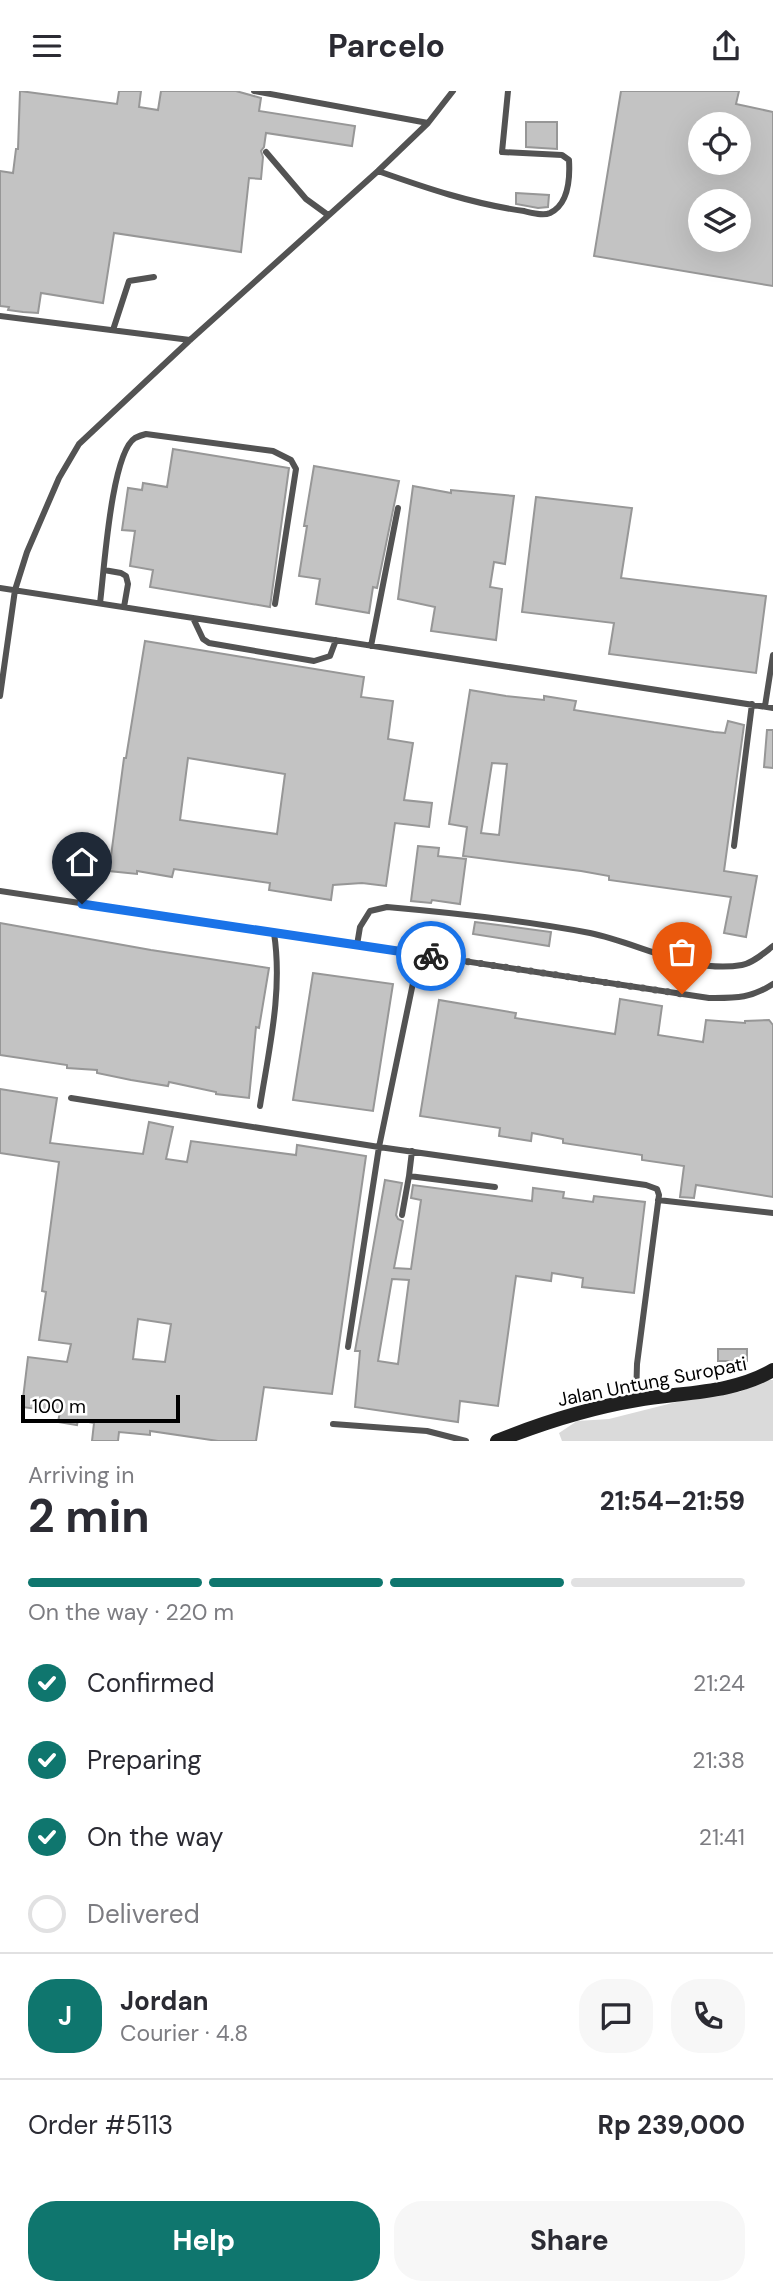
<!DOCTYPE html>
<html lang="en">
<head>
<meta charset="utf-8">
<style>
	body { margin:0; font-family:"DM Sans",sans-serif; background:#f7f7f7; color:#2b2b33; height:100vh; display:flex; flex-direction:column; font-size:26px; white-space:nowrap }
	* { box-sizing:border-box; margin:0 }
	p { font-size:23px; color:#7c7c81 }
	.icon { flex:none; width:38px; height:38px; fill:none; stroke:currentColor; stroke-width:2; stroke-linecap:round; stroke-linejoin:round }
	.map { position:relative; height:1350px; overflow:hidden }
	.side { display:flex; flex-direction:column; background:#fff; flex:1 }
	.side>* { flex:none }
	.controls { position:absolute; left:688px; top:21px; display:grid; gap:14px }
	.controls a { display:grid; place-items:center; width:63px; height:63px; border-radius:50%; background:#fff; box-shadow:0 7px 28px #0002; font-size:35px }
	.scale { position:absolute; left:21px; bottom:18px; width:159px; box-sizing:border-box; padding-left:7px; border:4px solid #000; border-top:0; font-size:19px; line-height:24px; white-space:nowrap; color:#000; -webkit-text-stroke:5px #fff; paint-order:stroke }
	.pin { position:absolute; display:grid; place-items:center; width:60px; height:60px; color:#fff; margin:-72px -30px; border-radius:50% 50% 50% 0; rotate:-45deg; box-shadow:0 0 7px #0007 }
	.pin .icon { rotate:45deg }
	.courier { position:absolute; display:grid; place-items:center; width:70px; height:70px; margin:-35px; border:5px solid #1a73e8; border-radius:50%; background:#fff; color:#222; box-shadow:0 2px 9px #0007 }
	.summary em { font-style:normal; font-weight:700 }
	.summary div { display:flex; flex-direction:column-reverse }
	.summary { display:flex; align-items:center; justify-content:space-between; height:119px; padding:0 28px }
	h1 { font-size:46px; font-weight:700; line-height:52px }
	.bar { display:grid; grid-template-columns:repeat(4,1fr); gap:10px 7px; align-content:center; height:84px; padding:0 28px }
	.bar i { height:9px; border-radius:5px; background:#e1e1e2 }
	.bar .active { background:#0f766e }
	.bar p { grid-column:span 4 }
	.line { display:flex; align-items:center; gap:18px; padding:0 28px; border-top:2px solid #e1e1e2 }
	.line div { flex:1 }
	.round { display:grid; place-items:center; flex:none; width:74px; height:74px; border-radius:28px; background:#f7f7f7 }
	ol { padding:0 28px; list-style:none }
	li { display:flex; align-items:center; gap:21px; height:77px }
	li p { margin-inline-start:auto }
	li .icon { padding:7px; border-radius:50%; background:#0f766e; color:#fff; stroke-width:4 }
	li:last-child { color:#7c7c81 }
	li i { width:38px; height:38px; border:4px solid #e1e1e2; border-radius:50% }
	.primary-button { display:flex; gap:14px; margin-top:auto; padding:14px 28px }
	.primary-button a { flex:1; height:80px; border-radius:28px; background:#0f766e; color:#fff; font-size:28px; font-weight:700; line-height:80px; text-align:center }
	.primary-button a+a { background:#f7f7f7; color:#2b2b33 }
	header { display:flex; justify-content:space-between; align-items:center; height:91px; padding:0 28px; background:#fff; font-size:32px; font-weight:700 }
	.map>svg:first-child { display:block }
	.green { fill:#dadada }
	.building { fill:#c3c3c3; stroke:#979797; stroke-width:2; fill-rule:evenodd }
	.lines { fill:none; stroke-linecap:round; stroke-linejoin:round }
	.service { stroke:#535353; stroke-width:6 }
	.secondary { stroke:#202020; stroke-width:14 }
	.done { stroke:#595959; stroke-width:7; stroke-dasharray:0 12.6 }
	.route { stroke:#1a73e8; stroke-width:9 }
	.labels { text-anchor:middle; stroke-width:5; stroke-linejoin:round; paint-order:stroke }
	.street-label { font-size:19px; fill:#000; stroke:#fff }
</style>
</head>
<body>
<header><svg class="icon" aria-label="menu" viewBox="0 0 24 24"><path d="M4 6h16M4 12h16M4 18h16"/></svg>Parcelo<svg class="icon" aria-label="share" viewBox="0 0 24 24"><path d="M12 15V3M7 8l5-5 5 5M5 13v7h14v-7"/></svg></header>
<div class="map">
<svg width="773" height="1350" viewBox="0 0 773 1350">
	<rect width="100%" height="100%" fill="#fff"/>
	<path class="green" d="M768,1289H773V1350H562L559,1342L577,1330L609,1328L704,1304L739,1301Z"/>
	<path class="building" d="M20,0L117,13L119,0H141L139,16L158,19L161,0H236L261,7L259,20L355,35L352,55L266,42L264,56L261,60L263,66L261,88L249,87L241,161L114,142L103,212L41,202L38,222L23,221L8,219L9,216L0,215V80L13,82L16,58H18Z
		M621,0H739L736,13L773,21V195L594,165ZM700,33H738V72H700ZM700,110H738V149H700Z
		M526,31H557V58L526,56Z
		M516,102L549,104L548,116L538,117L516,113Z
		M173,358L289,377L270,516L150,496L153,479L130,475L135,440L122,439L128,397L142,399L143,392L167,396Z
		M314,375L399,390L377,497L373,496L369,522L316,513L320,488L299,485L307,435H304Z
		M413,395L451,402V399L514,405L505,473L494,471L490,496L502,498L496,549L431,540L435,516L398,508Z
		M536,406L632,417L621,487L766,505L756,582L609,563L614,532L522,521Z
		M145,550L364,586L361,606L393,610L388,648L413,652L404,709L432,712L429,736L395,732L386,795L362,792L333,794L331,809L269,799L270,792L174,778L172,786L137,780V783L109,780L124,667H126ZM188,667L285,683L277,743L180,729Z
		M470,599L506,605L544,609V605L576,610L574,619L714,641L725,642L728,630L744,634L724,780L757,785L746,846L724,842L731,806L609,789V785L581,780L463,765L467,736L449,733ZM492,672L507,673L499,744L481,742Z
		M767,639H773V677L764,676Z
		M418,755L439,757L438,765L466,768L460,813L432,809L431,812L411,810Z
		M475,831L551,841L549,855L473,843Z
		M0,832L151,859L269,877L259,937L256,936L249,1007L216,1003V1001L169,991L168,995L131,989L97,982V979L67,977V974L0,964Z
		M313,882L393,893L373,1020L293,1009Z
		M620,908L662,915L658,944L703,951L706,929L745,932V930L769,929L773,934V1106L696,1094L694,1107L680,1106L684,1075L642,1069V1064L563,1052V1048L532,1042L531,1050L499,1045L500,1037L420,1025L439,909L516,922L515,927L615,943Z
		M0,998L57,1007L50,1052L143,1063L149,1031L173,1036L166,1068L187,1071L191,1050L296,1064L297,1054L366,1065L332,1303L264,1296L256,1350H218L150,1340V1344L119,1341L118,1350H92L94,1332L78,1329L77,1334L58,1331L60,1321L22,1316L28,1266L67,1271L71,1253L39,1249L46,1201L42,1200L59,1071L0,1062ZM138,1228L171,1233L165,1271L133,1268Z
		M385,1089L402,1092L396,1124L398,1128L403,1130L394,1177L411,1178L421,1109L411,1107L413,1094L532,1110L533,1097L564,1101L563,1107L593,1111L594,1105L645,1111L634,1202L582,1196L583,1187L552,1182L551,1190L516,1185L498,1315L460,1310L458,1331L355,1316L360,1260H355ZM392,1188L409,1189L398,1273L378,1270Z
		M718,1258H747V1270H718Z"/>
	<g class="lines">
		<path class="service" d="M254,0L428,32
			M266,61L306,108L328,124
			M378,80C426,97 473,113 524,120C532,122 543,125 550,122C569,113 570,86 569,69L562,64L502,61L508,0
			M0,225L190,249
			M113,239L129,190L154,186
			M104,479L121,482L126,485L128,493L124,516
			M0,497L773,617
			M100,512C104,482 111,362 135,347C139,345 142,344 146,343L273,360L291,369L296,378L275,513
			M193,527L203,548L209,552L314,570L330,565L336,549
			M371,555L398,417
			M0,605L15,499L27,461L59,387L79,353L190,249L378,80L428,32L453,0
			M765,615L773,564
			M734,755L752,613
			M0,800L709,907C735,907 750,908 773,893
			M357,854L360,836L370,820L387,816C455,822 523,829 590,842C639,852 690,883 742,874C753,872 764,862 773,855
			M71,1007L379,1056L419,863
			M260,1015C269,958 283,900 274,842
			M412,1060L409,1085L495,1096
			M658,1109L773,1122
			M402,1124L409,1085
			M348,1256L379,1056L646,1094L657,1098L659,1104L637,1273L636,1309
			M333,1333L427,1340L466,1350"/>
		<path class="secondary" d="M497,1350C542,1332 589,1317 637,1309C682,1301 733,1303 773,1279"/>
	</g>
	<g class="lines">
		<path class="done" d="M431,865L682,903"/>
		<path class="route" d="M82,813L431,865"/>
	</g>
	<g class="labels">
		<g class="street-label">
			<text transform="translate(652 1290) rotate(-11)" y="7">Jalan Untung Suropati</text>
		</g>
	</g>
</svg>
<div class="controls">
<a><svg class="icon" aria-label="locate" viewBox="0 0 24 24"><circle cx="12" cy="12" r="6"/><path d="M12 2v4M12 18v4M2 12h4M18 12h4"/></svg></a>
<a><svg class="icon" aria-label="layers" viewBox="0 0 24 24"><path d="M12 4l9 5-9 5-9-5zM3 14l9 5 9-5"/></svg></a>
</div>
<div class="scale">100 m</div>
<div class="pin" style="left:682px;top:903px;background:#ea580c"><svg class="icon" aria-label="bag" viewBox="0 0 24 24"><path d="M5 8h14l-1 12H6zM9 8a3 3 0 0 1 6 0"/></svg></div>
<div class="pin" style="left:82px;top:813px;background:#1f2937"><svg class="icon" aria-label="home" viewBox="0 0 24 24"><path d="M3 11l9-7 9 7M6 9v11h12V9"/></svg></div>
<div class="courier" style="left:431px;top:865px"><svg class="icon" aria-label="bike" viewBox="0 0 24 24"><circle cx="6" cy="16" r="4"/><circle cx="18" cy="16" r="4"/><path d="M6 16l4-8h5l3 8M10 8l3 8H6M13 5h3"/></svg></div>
</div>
<section class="side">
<div class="summary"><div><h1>2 min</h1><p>Arriving in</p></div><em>21:54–21:59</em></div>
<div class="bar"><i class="active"></i><i class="active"></i><i class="active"></i><i></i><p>On the way · 220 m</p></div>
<ol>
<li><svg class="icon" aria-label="check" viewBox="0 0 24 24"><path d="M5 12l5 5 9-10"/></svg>Confirmed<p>21:24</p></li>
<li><svg class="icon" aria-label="check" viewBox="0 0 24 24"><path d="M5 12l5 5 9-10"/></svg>Preparing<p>21:38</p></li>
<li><svg class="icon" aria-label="check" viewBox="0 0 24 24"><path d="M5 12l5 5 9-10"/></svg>On the way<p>21:41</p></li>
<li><i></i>Delivered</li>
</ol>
<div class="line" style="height:126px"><b class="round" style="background:#0f766e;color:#fff">J</b><div><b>Jordan</b><p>Courier · 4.8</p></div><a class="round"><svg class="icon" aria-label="chat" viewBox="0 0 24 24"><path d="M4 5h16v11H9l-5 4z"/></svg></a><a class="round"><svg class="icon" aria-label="phone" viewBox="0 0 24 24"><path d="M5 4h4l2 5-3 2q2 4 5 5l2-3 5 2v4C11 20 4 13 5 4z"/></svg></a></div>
<div class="line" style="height:91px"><div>Order #5113</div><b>Rp 239,000</b></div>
<div class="primary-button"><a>Help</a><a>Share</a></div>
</section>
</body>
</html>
